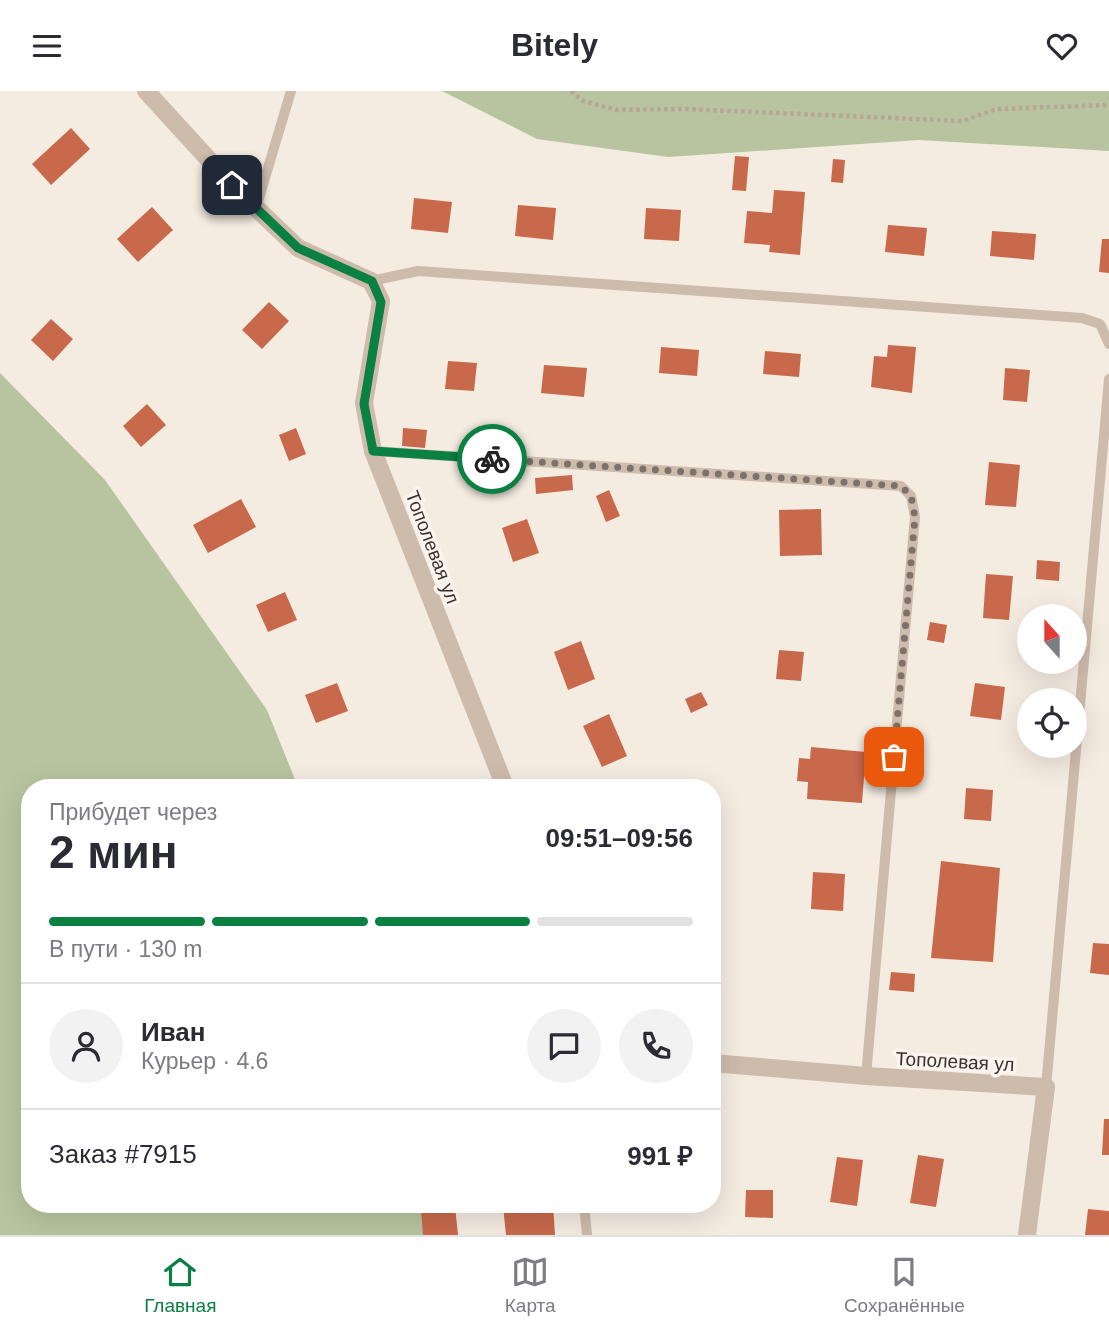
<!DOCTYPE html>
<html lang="ru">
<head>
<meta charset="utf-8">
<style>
	body { margin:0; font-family:Helvetica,sans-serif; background:#f2f2f3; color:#2b2b33; height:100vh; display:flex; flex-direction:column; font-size:26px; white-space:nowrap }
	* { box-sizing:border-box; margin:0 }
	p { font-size:23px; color:#7c7c81 }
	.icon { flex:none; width:38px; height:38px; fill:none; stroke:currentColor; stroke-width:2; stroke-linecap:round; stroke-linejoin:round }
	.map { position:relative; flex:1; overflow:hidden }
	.drawer { position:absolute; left:21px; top:688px; width:700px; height:434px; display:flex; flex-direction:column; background:#fff; border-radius:28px; box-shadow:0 7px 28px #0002 }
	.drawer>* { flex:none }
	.needle { width:46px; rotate:339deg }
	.fabs { position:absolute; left:1017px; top:513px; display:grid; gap:14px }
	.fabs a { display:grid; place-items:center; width:70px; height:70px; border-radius:50%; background:#fff; box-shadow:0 7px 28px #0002; font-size:35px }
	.pin { position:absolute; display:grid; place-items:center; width:60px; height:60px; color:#fff; margin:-30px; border-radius:14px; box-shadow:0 4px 10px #0006 }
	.courier { position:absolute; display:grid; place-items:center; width:70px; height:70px; margin:-35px; border:5px solid #0b8043; border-radius:50%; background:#fff; color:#222; box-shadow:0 2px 9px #0007 }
	.head em { font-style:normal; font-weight:800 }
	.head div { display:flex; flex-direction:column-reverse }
	.head { display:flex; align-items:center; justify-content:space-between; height:119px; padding:0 28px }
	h1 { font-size:46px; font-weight:800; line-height:52px }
	.bar { display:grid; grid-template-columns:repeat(4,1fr); gap:10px 7px; align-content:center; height:84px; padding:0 28px }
	.bar i { height:9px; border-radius:5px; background:#e1e1e2 }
	.bar .selected { background:#0b8043 }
	.bar p { grid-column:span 4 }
	.line { display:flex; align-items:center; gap:18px; padding:0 28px; border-top:2px solid #e1e1e2 }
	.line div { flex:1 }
	.round { display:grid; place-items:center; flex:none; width:74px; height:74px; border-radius:37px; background:#f2f2f3 }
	header { display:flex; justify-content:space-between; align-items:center; height:91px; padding:0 28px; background:#fff; font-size:32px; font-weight:800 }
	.menu { display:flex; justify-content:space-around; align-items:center; height:98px; border-top:2px solid #e1e1e2; background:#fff; font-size:19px; color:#7c7c81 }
	.menu a { display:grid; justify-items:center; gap:4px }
	.menu .selected { color:#0b8043 }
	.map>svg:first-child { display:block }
	.green { fill:#b8c4a0 }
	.building { fill:#c8694b }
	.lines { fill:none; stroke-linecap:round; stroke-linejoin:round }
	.path { stroke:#b9a596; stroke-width:4.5; stroke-dasharray:3.5 3.5; stroke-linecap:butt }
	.service { stroke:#cdbbac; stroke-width:10 }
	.minor { stroke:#cdbbac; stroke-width:18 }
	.done { stroke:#7c716b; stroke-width:7; stroke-dasharray:0 12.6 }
	.route { stroke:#0b8043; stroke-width:9 }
	.labels { text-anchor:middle; stroke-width:7; stroke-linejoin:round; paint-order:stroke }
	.street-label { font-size:19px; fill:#3b302b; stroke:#fbf5ee }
</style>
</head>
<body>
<header><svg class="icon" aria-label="menu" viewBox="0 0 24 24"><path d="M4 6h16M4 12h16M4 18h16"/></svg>Bitely<svg class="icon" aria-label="heart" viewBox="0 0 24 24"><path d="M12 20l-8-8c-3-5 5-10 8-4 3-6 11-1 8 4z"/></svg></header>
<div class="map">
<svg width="1109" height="1144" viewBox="0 0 1109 1144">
	<rect width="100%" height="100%" fill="#f4ebe1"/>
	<path class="green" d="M442,0H1109V60L919,49L668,66L537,48Z
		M0,282L105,389L267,619L298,696H30V1113H421L425,1144H0Z"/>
	<path class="building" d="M71,37L90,58L51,94L32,73Z
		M735,65L749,66L746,100L732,99Z
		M833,68L845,69L843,92L831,91Z
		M774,99L805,101L800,164L769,161L770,154L744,152L747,120L772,122Z
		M414,107L452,111L448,142L411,138Z
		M518,114L556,117L553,149L515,145Z
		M152,116L173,139L138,171L117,148Z
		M646,117L681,119L679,150L644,148Z
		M888,134L927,137L924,165L885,161Z
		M992,140L1036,143L1034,169L990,165Z
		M1102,148H1109V182L1099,181Z
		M269,211L289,230L262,258L242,239Z
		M51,228L73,248L53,270L31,249Z
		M888,254L916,256L912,302L871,296L874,265L887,266Z
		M661,256L699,259L697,285L659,282Z
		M765,260L801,263L799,286L763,283Z
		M448,270L477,272L474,300L445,298Z
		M544,274L587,277L584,306L541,302Z
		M1005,277L1030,279L1027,311L1003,309Z
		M147,313L166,334L141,356L123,335Z
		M296,337L306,363L289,370L279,344Z
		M403,337L427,339L425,357L402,355Z
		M989,371L1020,374L1016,416L985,414Z
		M572,384L573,399L536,403L535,387Z
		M609,399L620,425L606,431L596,405Z
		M241,408L256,436L208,462L193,434Z
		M821,418L822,464L780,465L779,419Z
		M527,428L539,462L513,471L502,437Z
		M1037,469L1060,471L1059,490L1036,488Z
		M986,483L1013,485L1009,529L983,527Z
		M285,501L297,529L268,541L256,514Z
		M930,531L947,534L944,552L927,549Z
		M581,550L595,588L568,599L554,561Z
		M779,559L804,561L801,590L776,588Z
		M337,592L348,620L316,632L305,604Z
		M975,592L1005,596L1001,629L970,625Z
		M701,601L708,614L691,622L685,608Z
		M609,623L627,665L602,676L583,635Z
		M811,656L866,661L862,712L807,708L808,691L797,690L799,667L810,668Z
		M966,697L993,699L991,730L964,728Z
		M941,770L1000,777L993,871L931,867Z
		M813,781L845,783L843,820L811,818Z
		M1093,852L1109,853V884L1090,882Z
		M891,881L915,883L914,901L889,899Z
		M1104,1028H1109V1064H1102Z
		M918,1064L944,1068L936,1116L910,1112Z
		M837,1066L863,1069L857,1115L830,1111Z
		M746,1099H773V1127L745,1126Z
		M526,1113H553L555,1144H506L503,1115Z
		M455,1115L458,1144H423L421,1118Z
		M1088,1118L1109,1120V1144H1085Z"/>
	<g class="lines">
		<path class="path" d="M571,0L583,10L617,19L684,18L963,30L996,18L1109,14"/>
		<path class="service" d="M256,117L291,0
			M371,190L418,180L1082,227L1100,233L1109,253
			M373,360L901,395L911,405L915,426L866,985
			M1046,996L1109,288
			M584,1113L587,1144"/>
		<path class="minor" d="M146,0L232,94L298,157L371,190L381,210L364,312L373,360L505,696
			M712,972L866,985L1046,996L1027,1144"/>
	</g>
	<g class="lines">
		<path class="done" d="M492,368L901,395L911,405L915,426L894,666"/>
		<path class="route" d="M232,94L298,157L372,190L381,211L364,313L373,360L492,368"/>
	</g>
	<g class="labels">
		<g class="street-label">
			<text transform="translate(433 456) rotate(69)" y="7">Тополевая ул</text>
			<text transform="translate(955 970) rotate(3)" y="7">Тополевая ул</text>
		</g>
	</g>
</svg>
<div class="fabs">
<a><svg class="needle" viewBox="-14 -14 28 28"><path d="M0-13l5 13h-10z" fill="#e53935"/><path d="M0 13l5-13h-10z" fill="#7c7c81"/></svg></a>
<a><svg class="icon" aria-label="locate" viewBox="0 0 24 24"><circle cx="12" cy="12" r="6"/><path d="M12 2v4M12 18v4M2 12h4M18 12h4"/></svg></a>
</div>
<div class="pin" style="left:894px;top:666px;background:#ea580c"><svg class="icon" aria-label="bag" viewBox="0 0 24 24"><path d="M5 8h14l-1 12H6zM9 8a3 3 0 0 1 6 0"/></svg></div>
<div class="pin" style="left:232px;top:94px;background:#1f2937"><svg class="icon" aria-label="home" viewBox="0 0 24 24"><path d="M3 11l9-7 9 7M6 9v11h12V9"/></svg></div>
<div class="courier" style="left:492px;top:368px"><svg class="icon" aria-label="bike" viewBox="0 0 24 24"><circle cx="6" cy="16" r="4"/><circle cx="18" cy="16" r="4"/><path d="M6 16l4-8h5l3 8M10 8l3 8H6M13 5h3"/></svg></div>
<section class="drawer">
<div class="head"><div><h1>2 мин</h1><p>Прибудет через</p></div><em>09:51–09:56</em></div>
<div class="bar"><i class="selected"></i><i class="selected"></i><i class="selected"></i><i></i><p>В пути · 130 m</p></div>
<div class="line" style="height:126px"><a class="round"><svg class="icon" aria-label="person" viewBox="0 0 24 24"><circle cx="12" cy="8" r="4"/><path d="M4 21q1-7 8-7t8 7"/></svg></a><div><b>Иван</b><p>Курьер · 4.6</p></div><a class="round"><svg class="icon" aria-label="chat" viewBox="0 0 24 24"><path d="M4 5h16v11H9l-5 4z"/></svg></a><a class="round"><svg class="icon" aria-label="phone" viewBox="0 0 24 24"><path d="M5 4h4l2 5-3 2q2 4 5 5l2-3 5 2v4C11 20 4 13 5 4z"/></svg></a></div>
<div class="line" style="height:91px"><div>Заказ #7915</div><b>991 ₽</b></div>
</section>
</div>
<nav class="menu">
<a class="selected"><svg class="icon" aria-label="home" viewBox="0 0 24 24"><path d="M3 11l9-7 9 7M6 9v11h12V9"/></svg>Главная</a>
<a><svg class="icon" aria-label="map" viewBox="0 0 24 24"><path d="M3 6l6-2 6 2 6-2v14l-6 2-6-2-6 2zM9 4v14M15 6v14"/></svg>Карта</a>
<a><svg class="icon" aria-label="saved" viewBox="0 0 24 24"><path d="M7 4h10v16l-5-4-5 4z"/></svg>Сохранённые</a>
</nav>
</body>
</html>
